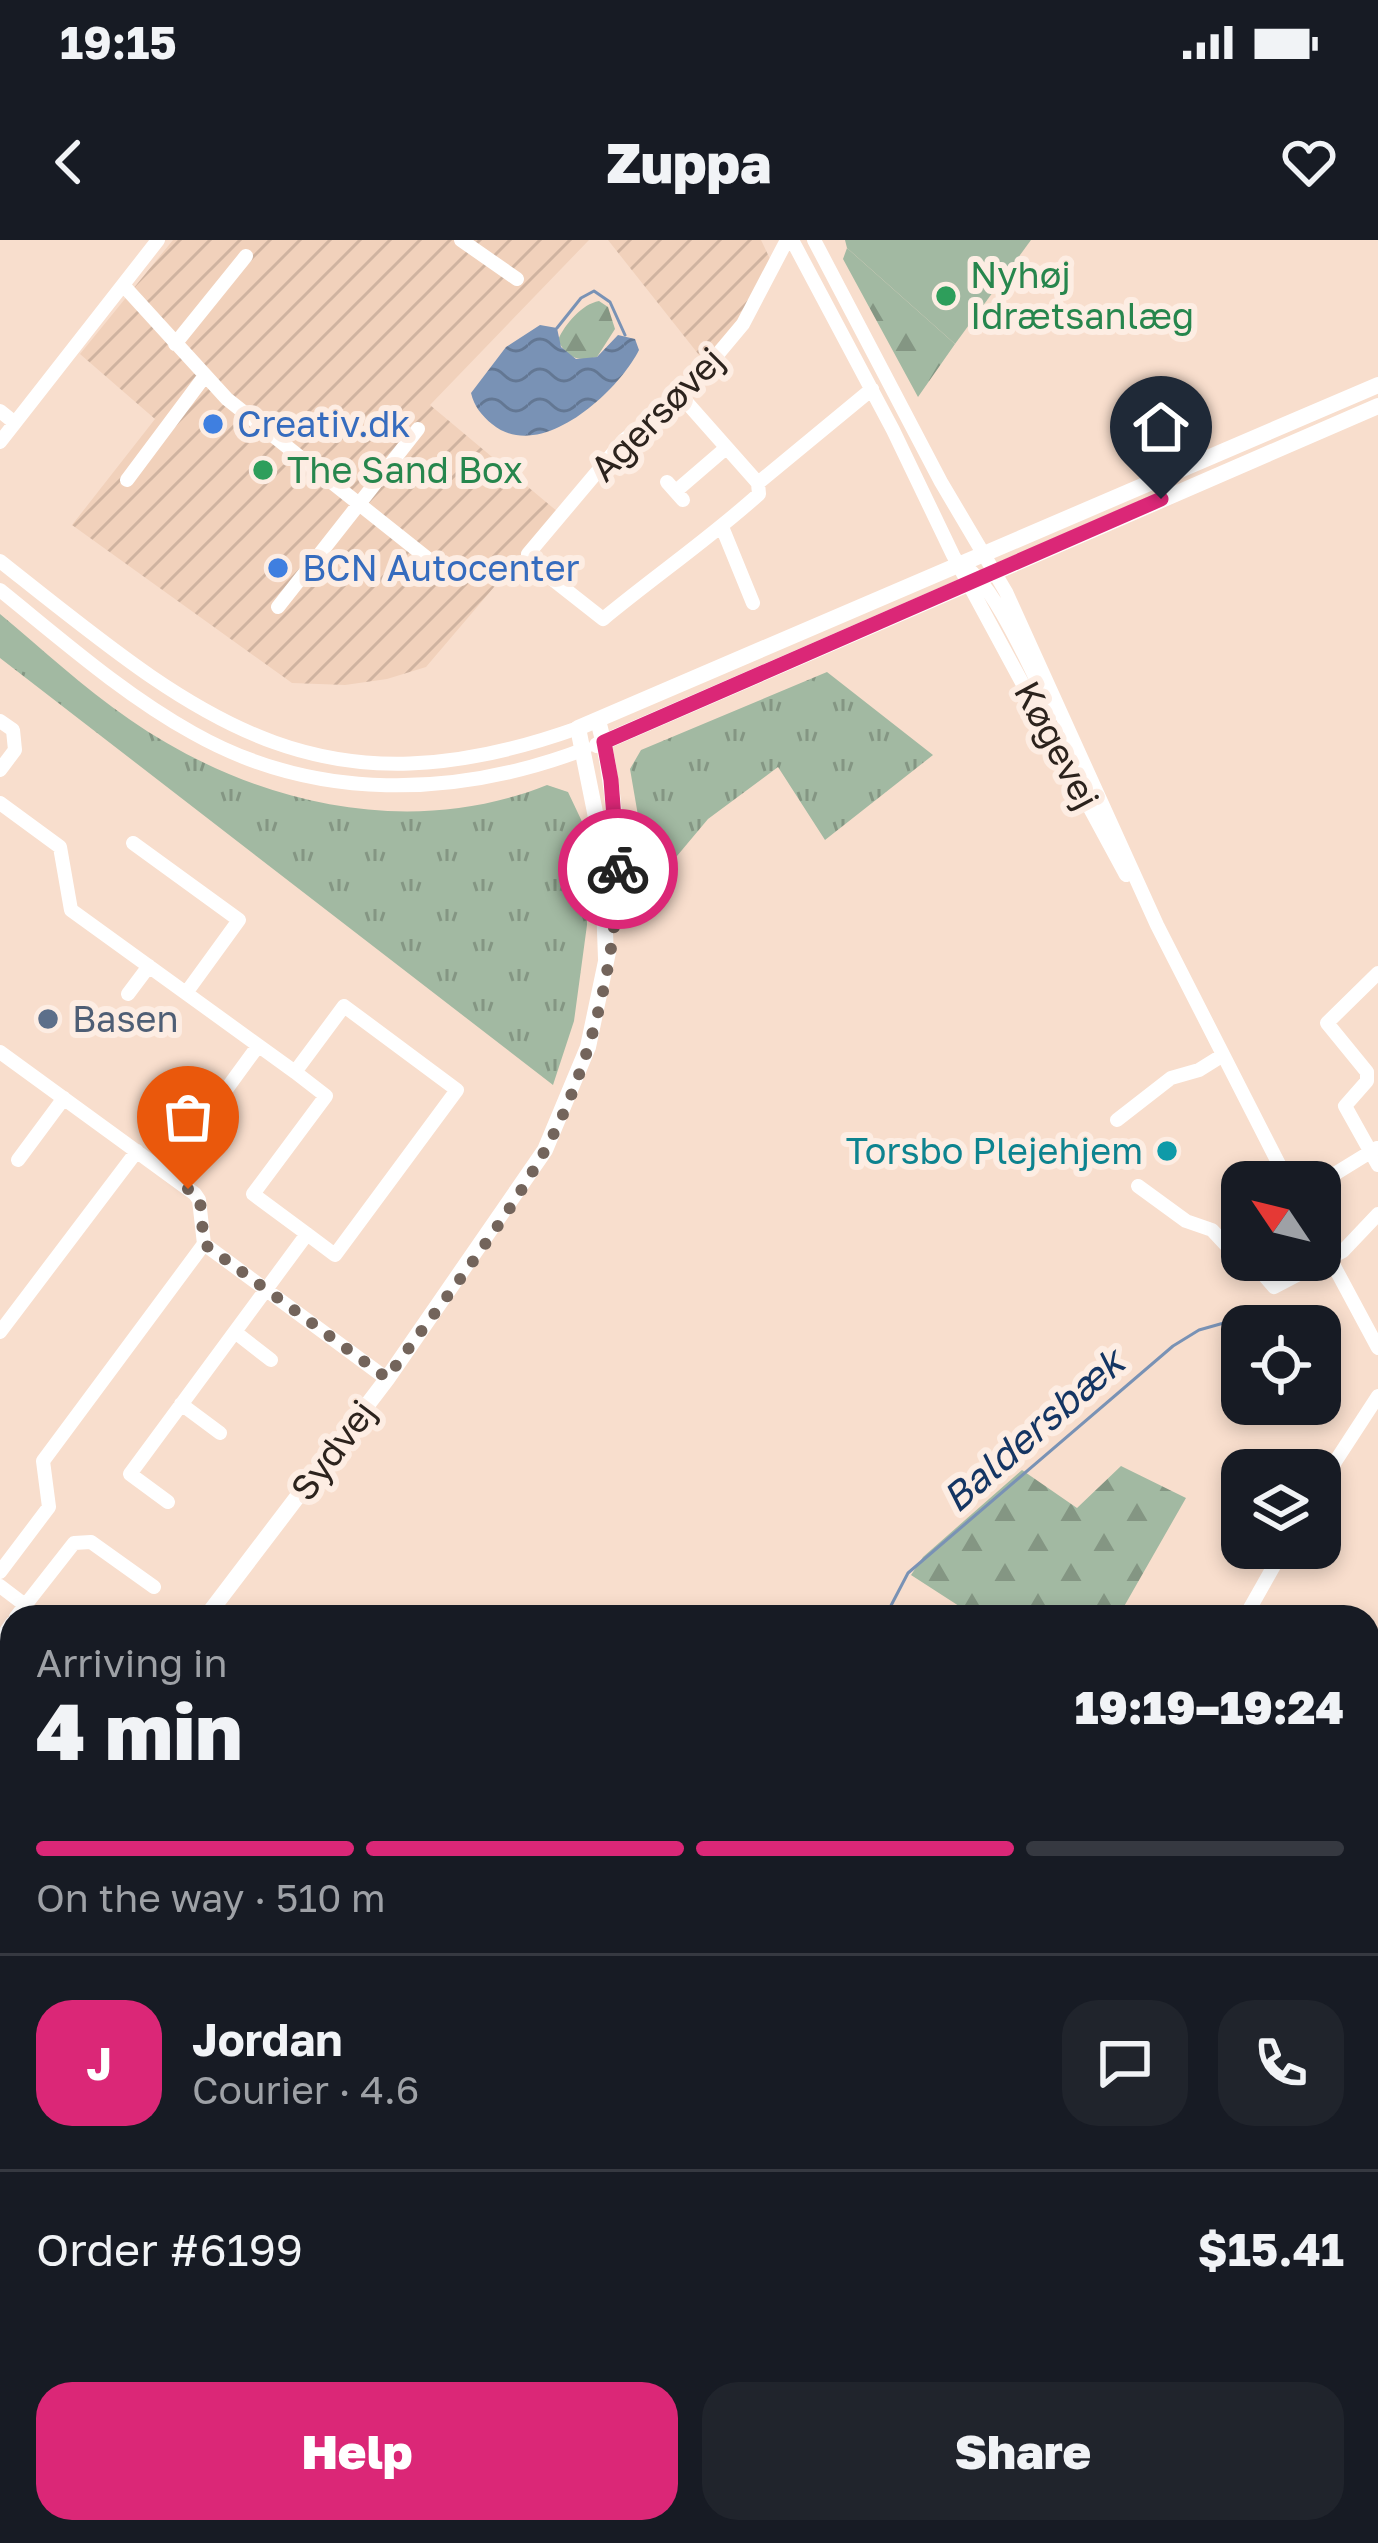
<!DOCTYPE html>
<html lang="en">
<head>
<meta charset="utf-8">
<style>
	body { margin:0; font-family:"Golos Text",sans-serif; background:#20242c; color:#f1f3f6; height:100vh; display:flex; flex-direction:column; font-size:45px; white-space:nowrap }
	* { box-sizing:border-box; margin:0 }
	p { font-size:39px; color:#9ea1a6 }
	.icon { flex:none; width:66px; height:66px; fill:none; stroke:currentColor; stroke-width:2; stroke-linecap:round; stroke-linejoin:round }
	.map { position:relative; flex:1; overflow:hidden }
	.panel { position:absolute; left:0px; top:1365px; width:1380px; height:939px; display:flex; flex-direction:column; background:#171b24; border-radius:36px 36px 0 0; box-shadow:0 6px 18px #0003 }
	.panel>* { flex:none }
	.needle { width:78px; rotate:305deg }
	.buttons { position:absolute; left:1221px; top:921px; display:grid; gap:24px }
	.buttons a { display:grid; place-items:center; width:120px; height:120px; border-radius:24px; background:#171b24; box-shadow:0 6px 18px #0003; font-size:60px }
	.pin { position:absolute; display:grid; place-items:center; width:102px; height:102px; color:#fff; margin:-123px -51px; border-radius:50% 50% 50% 0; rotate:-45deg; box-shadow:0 0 12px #0007 }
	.pin .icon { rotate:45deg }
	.courier { position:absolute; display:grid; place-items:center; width:120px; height:120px; margin:-60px; border:9px solid #db2777; border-radius:50%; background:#fff; color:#222; box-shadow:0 3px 15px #0007 }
	.overview em { font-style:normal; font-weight:800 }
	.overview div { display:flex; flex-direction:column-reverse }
	.overview { display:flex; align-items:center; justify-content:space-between; height:204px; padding:0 36px }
	h1 { font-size:78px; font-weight:800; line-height:90px }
	.bar { display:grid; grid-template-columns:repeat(4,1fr); gap:18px 12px; align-content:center; height:144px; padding:0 36px }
	.bar i { height:15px; border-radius:9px; background:#363941 }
	.bar .current { background:#db2777 }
	.bar p { grid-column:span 4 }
	.line { display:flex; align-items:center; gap:30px; padding:0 36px; border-top:3px solid #363941 }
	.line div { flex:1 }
	.round { display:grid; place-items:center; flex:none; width:126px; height:126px; border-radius:36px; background:#20242c }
	.primary-button { display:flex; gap:24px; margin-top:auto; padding:24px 36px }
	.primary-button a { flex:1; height:138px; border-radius:36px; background:#db2777; color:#fff; font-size:48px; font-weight:800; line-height:138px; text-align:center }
	.primary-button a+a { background:#20242c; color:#f1f3f6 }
	.status { display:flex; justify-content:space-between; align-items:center; height:84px; padding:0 60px; background:#171b24; direction:ltr }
	.status svg { height:33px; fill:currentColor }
	header { display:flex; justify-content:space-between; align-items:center; height:156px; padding:0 36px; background:#171b24; font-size:54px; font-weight:800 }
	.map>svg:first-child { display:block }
	.industrial { fill:url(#industrial-furrows) }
	.grass { fill:url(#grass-tufts) }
	.forest { fill:url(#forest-firs) }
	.garden { fill:#a2b9a2 }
	.water { fill:url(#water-waves) }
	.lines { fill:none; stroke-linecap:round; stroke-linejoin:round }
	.stream { stroke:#7992b5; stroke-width:3 }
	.minor { stroke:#fff; stroke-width:14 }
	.major { stroke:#fff; stroke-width:16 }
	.done { stroke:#73645b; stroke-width:12; stroke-dasharray:0 21.6 }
	.route { stroke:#db2777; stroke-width:15 }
	.leisure-dot { fill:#2e9e5b; stroke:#fdede3; stroke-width:4.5 }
	.shop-dot { fill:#3f7fe0; stroke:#fdede3; stroke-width:4.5 }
	.service-dot { fill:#5c6f8a; stroke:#fdede3; stroke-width:4.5 }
	.culture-dot { fill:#0f9aa8; stroke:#fdede3; stroke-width:4.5 }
	.labels { text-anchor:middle; stroke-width:12; stroke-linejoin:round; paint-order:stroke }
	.leisure-label { font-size:36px; fill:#27864d; stroke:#fdede3; text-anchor:start }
	.street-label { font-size:36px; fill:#2c231d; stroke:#fdede3 }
	.shop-label { font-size:36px; fill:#366cbe; stroke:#fdede3; text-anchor:start }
	.service-label { font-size:36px; fill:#4e5e75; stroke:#fdede3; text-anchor:start }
	.culture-label { font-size:36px; fill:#0d838f; stroke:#fdede3; text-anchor:end }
	.water-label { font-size:39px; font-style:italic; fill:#143563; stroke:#fdede3 }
</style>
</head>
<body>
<div class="status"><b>19:15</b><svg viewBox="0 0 49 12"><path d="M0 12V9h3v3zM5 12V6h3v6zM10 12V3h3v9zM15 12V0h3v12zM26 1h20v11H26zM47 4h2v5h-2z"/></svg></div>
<header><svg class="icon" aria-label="back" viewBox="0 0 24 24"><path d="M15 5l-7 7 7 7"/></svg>Zuppa<svg class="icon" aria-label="heart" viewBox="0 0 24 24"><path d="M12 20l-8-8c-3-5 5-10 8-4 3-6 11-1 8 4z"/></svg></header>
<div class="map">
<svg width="1378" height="2303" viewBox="0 0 1378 2303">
	<defs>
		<pattern id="industrial-furrows" width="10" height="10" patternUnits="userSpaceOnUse" patternTransform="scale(3)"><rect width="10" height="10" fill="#f1d1bb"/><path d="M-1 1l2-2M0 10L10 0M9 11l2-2" fill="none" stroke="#cfb3a0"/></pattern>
		<pattern id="grass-tufts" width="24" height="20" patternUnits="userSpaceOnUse" patternTransform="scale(3)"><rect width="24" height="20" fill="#a2b9a2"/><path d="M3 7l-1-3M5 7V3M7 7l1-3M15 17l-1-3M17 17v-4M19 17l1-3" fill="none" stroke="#849683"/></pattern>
		<pattern id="forest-firs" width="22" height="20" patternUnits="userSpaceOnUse" patternTransform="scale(3)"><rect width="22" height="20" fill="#a2b9a2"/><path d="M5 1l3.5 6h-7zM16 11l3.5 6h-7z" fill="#849683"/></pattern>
		<pattern id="water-waves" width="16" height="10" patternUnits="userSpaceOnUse" patternTransform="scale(3)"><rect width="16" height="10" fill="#7992b5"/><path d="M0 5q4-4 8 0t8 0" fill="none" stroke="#637793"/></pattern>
	</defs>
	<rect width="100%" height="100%" fill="#f8decd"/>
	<path class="industrial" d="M173,0H589L430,165L558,272L426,427L387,439L345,445L292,443L72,285L155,179L80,114Z
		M608,0H761L770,19L741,76L703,120Z"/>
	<path class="grass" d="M0,374C42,409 84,448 129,479C250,563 407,601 547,545L568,552L586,590L587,685L574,781L553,845L0,418Z
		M827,432L933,515L825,600L778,527L708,579L656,641L641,593L630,529L641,510Z"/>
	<path class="forest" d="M847,8L955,104L918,157L843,19Z
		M599,61L608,67L615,89L597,117C579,122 566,118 558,100C565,84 582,64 599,61Z
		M1121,1226L1186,1258L1118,1377H976L911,1335L923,1317L1022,1230L1077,1268Z"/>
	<path class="garden" d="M845,0H1031L955,104L847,8Z"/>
	<path class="water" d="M540,85L557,88L561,107L576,119L597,117L618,95L635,99L639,110C618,152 540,224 492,184C482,176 474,166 471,153L506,107Z"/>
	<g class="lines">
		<path class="stream" d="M557,88L581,58L594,51L610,62L625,95
			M885,1377L908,1333L1173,1106L1199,1090L1245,1077
			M306,2303L322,2292"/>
		<path class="minor" d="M461,0L517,39
			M792,0L893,190L953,315L1126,635
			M814,0L941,242L1006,352L1157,685L1288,942
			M123,45L227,159L432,322
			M175,104L246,16
			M681,156L758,243L872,149
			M0,171L15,183
			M0,202L158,0
			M127,240L204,137
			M667,242L683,260
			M758,243L759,254C709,299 655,336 603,379L528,320V314L624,200L687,151L743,84L787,0
			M676,251L726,208
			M722,287L753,363
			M0,321C198,478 314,582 578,488
			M959,324C990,332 1036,441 1053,474
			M0,350C62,400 123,454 193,493C315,562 456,558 585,509
			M278,367L418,189
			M0,481L13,490L15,510L0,530
			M0,563L60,607L71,670L295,832
			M133,603L239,680L186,753
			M1378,733L1327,783L1367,832V841L1345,866L1378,925
			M128,754L149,726
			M0,812L195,954L199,960L204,1004L387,1139
			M172,878L195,894
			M1117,880L1171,838L1199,830L1223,815
			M18,920L64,858
			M166,932L258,806
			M1320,943L1377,908
			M1138,946L1186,981L1212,990L1239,1019L1256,1026L1274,1047L1343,1011L1378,974
			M1320,1000L1378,1108
			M0,1092L137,911
			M235,1092L271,1120
			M181,1164L220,1193
			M1320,1245L1378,1156
			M168,1262L130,1234L307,994L335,1015L457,850L344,766L295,832L326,856L253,954L307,994
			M0,1332L49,1267L43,1221L204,1004
			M0,1346L25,1365
			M16,1377L74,1303L91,1302L154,1347
			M1245,1377L1284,1308
			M0,1400L12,1383
			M0,1412L12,1421
			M0,2104L12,2110
			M390,2292L412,2303
			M1062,2292L1075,2303
			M804,2303L809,2292"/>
		<path class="major" d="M598,480C616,546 619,613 616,681
			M597,505L1378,166
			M606,719L602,607L578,488L1378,145
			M206,1377L387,1139L545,910L588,807L608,712
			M0,1654L12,1638"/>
	</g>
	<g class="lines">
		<path class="done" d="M188,949L200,960L204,1004L387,1138C440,1064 500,991 544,912C590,830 616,722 618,629"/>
		<path class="route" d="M618,629L611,540L604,502L1161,259"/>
	</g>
	<g class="leisure-dot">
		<circle cx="946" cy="56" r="12"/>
		<circle cx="263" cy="230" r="12"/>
	</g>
	<g class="shop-dot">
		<circle cx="213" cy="184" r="12"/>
		<circle cx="278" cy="328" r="12"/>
	</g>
	<circle class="service-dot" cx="48" cy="779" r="12"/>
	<circle class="culture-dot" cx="1167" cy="911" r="12"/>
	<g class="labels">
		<g class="leisure-label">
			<text x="970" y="48">Nyhøj<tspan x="970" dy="41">Idrætsanlæg</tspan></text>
			<text x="287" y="243">The Sand Box</text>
		</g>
		<g class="street-label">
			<text transform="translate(657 174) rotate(-45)" y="13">Agersøvej</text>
			<text transform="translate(1057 505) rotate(62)" y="13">Køgevej</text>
			<text transform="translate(333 1210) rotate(-53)" y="13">Sydvej</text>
		</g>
		<g class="shop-label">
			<text x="237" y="197">Creativ.dk</text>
			<text x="302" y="341">BCN Autocenter</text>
		</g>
		<g class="service-label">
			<text x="72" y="792">Basen</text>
		</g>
		<g class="culture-label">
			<text x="1143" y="924">Torsbo Plejehjem</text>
		</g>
		<g class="water-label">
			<text transform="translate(1033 1190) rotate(-41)" y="14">Baldersbæk</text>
		</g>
	</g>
</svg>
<div class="buttons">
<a><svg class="needle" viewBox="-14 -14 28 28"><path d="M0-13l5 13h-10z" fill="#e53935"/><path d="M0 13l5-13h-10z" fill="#9ea1a6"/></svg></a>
<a><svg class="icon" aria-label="locate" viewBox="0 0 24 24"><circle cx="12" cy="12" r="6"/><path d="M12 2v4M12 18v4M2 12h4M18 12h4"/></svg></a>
<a><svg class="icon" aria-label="layers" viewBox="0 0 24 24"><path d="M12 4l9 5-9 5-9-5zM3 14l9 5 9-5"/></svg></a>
</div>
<div class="pin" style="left:188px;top:949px;background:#ea580c"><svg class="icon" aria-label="bag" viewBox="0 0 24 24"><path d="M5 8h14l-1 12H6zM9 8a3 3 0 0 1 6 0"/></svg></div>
<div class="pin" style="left:1161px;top:259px;background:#1f2937"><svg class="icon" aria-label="home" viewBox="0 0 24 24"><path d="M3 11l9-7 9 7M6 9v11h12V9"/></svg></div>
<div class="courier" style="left:618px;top:629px"><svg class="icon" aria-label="bike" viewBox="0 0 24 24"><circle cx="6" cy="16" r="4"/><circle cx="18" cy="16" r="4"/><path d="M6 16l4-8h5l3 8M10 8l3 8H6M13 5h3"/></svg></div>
<section class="panel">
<div class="overview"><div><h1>4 min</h1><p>Arriving in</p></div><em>19:19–19:24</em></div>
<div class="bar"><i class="current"></i><i class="current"></i><i class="current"></i><i></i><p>On the way · 510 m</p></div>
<div class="line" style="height:216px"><b class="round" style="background:#db2777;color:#fff">J</b><div><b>Jordan</b><p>Courier · 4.6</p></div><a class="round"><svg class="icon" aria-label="chat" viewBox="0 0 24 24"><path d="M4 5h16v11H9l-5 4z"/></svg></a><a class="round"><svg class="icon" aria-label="phone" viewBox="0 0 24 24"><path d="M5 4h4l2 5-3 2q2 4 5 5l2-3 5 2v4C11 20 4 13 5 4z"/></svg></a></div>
<div class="line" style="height:156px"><div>Order #6199</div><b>$15.41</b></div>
<div class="primary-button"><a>Help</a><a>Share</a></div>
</section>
</div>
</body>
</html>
